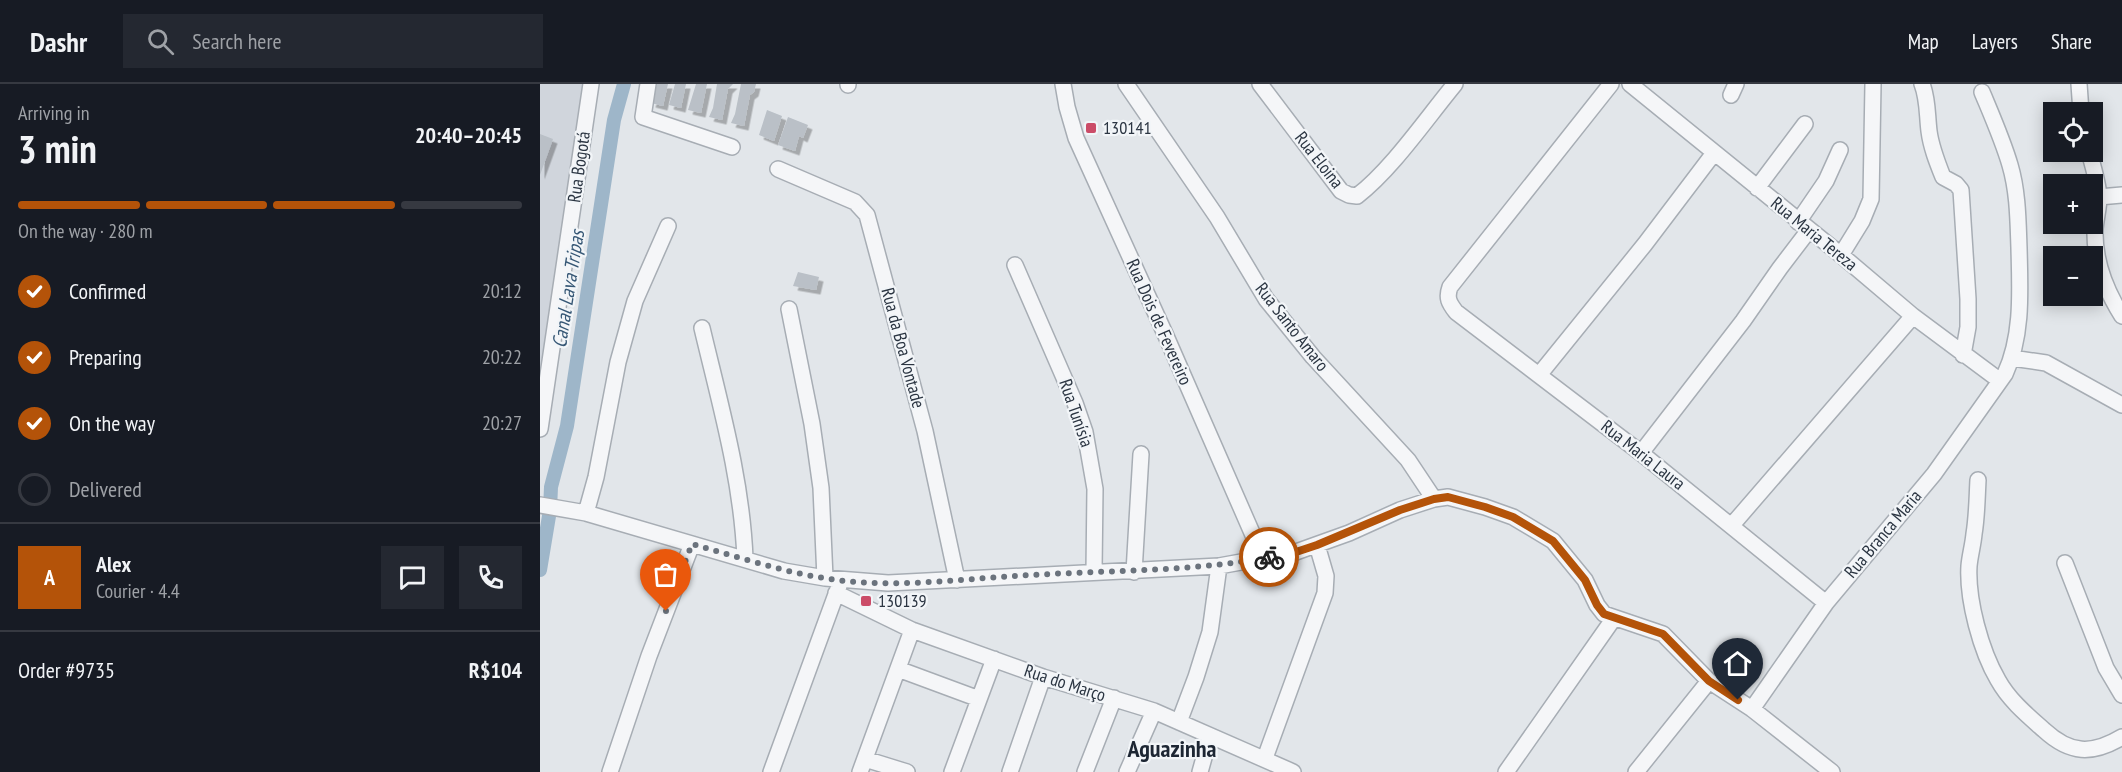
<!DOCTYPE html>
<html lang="en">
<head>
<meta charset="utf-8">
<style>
	body { margin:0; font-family:"PT Sans Narrow",sans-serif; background:#242831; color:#f1f3f6; height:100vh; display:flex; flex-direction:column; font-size:22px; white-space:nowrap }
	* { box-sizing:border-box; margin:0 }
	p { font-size:20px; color:#9ea1a6 }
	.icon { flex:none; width:33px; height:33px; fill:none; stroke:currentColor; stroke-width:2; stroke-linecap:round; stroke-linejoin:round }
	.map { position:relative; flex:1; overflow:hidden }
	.side { display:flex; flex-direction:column; background:#171b24; width:540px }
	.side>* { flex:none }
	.tools { position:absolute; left:1503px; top:18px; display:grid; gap:12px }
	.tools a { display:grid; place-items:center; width:60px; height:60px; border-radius:0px; background:#171b24; box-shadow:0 3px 15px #0003; font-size:30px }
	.pin { position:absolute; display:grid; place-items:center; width:51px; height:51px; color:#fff; margin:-62px -26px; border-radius:50% 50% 50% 0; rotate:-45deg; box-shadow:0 0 6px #0007 }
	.pin .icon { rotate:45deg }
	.courier { position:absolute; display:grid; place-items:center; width:60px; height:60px; margin:-30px; border:4px solid #b45309; border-radius:50%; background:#fff; color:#222; box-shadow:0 2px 8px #0007 }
	.headline em { font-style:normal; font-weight:700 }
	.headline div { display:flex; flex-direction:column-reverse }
	.headline { display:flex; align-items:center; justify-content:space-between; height:102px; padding:0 18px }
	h1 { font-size:39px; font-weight:700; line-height:45px }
	.bar { display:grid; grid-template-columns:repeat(4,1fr); gap:9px 6px; align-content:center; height:72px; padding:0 18px }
	.bar i { height:8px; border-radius:4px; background:#363941 }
	.bar .active { background:#b45309 }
	.bar p { grid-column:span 4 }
	.line { display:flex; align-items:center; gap:15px; padding:0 18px; border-top:2px solid #363941 }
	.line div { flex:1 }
	.round { display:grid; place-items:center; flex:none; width:63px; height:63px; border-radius:0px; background:#242831 }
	ol { padding:0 18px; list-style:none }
	li { display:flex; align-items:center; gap:18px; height:66px }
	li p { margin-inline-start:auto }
	li .icon { padding:6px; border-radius:50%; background:#b45309; color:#fff; stroke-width:4 }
	li:last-child { color:#9ea1a6 }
	li i { width:33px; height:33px; border:3px solid #363941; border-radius:50% }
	header { display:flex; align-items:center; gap:36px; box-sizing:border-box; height:84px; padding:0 30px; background:#171b24; border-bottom:2px solid #363941 }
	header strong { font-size:28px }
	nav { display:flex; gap:33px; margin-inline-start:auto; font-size:21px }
	.search { width:420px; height:54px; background:#242831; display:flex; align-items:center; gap:15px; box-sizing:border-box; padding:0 21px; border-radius:0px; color:#9ea1a6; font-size:22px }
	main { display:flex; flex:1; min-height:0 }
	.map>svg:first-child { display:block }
	.built { fill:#d0d5dc }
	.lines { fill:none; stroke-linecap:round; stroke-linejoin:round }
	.canal { stroke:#9eb6c9; stroke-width:14 }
	.building { fill:#bac0c7; filter:url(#shadow) }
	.minor-casing { stroke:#a7adb4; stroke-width:18 }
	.minor { stroke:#f5f6f8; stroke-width:15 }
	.done { stroke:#6b737d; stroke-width:6; stroke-dasharray:0 10.8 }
	.route { stroke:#b45309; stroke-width:8 }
	.poi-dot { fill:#cb4c68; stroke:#f2f5f8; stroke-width:2 }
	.labels { text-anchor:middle; stroke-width:4.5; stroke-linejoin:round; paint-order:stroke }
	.poi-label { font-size:18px; fill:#2b3542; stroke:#f2f5f8; text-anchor:start }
	.street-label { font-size:18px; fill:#2b3542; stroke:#f2f5f8 }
	.water-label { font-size:20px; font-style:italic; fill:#365775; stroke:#f2f5f8 }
	.district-label { font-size:24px; font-weight:bold; fill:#1d2633; stroke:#f2f5f8 }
</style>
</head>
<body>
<header>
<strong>Dashr</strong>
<div class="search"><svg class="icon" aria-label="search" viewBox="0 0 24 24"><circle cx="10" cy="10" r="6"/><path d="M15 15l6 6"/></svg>Search here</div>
<nav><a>Map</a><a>Layers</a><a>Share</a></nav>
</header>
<main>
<section class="side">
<div class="headline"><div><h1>3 min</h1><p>Arriving in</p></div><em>20:40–20:45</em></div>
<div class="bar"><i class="active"></i><i class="active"></i><i class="active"></i><i></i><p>On the way · 280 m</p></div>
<ol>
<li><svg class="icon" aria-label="check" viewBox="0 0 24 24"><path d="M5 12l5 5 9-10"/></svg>Confirmed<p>20:12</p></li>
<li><svg class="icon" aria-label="check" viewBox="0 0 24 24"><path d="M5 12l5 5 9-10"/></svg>Preparing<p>20:22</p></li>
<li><svg class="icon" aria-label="check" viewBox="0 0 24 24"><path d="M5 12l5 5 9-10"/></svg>On the way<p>20:27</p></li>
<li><i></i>Delivered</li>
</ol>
<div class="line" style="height:108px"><b class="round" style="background:#b45309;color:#fff">A</b><div><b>Alex</b><p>Courier · 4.4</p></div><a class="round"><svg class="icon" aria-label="chat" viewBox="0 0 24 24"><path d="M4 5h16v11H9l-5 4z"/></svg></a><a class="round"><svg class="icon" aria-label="phone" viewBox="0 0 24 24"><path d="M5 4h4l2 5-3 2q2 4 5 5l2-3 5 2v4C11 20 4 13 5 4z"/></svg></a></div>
<div class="line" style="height:78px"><div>Order #9735</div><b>R$104</b></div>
</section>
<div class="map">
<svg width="1582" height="688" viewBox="0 0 1582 688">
	<defs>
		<filter id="shadow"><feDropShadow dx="4.5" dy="4.5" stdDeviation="0" flood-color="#0004"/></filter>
	</defs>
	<rect width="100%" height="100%" fill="#e2e6ea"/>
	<path class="built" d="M0,0H48L0,340Z"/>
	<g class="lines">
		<path class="canal" d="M0,486L10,426L11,403L27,342L74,36L84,0"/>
	</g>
	<path class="building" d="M117,0H128L123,22L111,19Z
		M135,0H146L141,24L129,21Z
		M156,0H167L161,29L148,26Z
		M177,0H193L188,5L182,36L169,33L173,24Z
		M201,0H216L214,8L210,11L204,42L191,39L195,30Z
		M227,26L242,32L234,57L219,51Z
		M248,33L268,41L263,54L259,52L255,67L238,61Z
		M0,50L13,55L0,91Z
		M258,188L279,193L276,206L253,202Z"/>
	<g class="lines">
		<g class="minor-casing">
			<path id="minor" d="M108,0L103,33L192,63
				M523,0L527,23L536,54L626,252L723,474
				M586,0L677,133L726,215L773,273L868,376L894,415
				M720,0L801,107L809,111L817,112C852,85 886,35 915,0
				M1071,0L910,203C906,214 909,219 916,228L1101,369L1286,519
				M1090,0L1301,171L1373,232L1459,296
				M1382,0C1388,15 1387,31 1389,47C1391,63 1397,78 1403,93L1416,100L1421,106L1428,215V243L1423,271
				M1539,0L1541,28
				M308,1V0
				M1191,11L1196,0
				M1549,68C1553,82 1558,98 1559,113C1559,123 1556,134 1555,145C1554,176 1565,205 1582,232
				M238,85L315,118L327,131L385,347L417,496
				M1217,104L1265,40
				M1559,113L1582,111
				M1258,138L1286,97L1300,66
				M1301,171L1322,137L1331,115L1333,0
				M475,181L535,319L545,348L555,405L554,487
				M249,225L272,340L281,404L285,494
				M162,244C180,320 202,396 205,475
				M1472,274L1506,279L1582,321
				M999,291L1105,160L1174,69
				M0,345L51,0
				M1101,369L1203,237L1240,184L1269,146
				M1438,396C1437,414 1437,432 1434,450C1433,461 1430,471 1429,482C1427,516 1441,567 1458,596C1469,616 1487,631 1504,646C1530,670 1552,671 1582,653
				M0,421L46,429L244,487L285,494L348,499L679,482L756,468L809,449L860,426L894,415L908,413L945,423L973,433L1013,457L1045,496L1057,521L1064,530L1123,550L1169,597L1212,625L1292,688
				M46,429L56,393L78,278L95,217L128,142
				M1192,441L1373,232
				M1525,479L1566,584L1582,611
				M594,488L601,370
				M296,509L372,546L503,593L614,627L753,688
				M358,585L439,615
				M1212,625L1286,519L1394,390L1465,290C1483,251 1480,206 1479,164C1478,137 1478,108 1470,81C1463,57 1452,32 1442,8
				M639,638L656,593L670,548L679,482
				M725,674L785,509L786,492L777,461
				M325,675L367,688
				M70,688L109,572L152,460
				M231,688L299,502
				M320,688L372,546
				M412,688L454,575
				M470,688L503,593
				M545,688L574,614
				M587,688L614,627
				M660,688L670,652
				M966,688L1074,534
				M1096,688L1169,597"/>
		</g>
		<use href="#minor" class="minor"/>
	</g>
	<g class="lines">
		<path class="done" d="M126,527L152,460C195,472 239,487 284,494C353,506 424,494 493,491C572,486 651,488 729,473"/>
		<path class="route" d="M729,473L756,468L777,461L860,426L894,415L908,413L945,423L973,433L1013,457L1045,496L1057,521L1064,530L1123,550L1169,597L1198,616"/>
	</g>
	<g class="poi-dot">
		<rect x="545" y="38" width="12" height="12" rx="3"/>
		<rect x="320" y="511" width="12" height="12" rx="3"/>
	</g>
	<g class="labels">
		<g class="poi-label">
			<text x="563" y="50">130141</text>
			<text x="338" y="523">130139</text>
		</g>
		<g class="street-label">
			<text transform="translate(779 76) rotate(52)" y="6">Rua Eloina</text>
			<text transform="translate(39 83) rotate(-82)" y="6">Rua Bogotá</text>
			<text transform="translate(1274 150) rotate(39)" y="6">Rua Maria Tereza</text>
			<text transform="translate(619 238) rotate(66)" y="6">Rua Dois de Fevereiro</text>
			<text transform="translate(752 243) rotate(52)" y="6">Rua Santo Amaro</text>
			<text transform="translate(363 264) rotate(75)" y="6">Rua da Boa Vontade</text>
			<text transform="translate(536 329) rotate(71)" y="6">Rua Tunísia</text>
			<text transform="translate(1103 371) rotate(38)" y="6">Rua Maria Laura</text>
			<text transform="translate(1343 450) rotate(-50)" y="6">Rua Branca Maria</text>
			<text transform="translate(525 599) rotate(18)" y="6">Rua do Março</text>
		</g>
		<g class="water-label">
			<text transform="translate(28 205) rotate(-81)" y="7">Canal Lava Tripas</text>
		</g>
		<g class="district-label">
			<text x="632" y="673">Aguazinha</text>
		</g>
	</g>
</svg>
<div class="tools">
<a><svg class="icon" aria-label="locate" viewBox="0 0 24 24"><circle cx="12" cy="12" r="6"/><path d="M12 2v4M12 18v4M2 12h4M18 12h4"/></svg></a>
<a>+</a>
<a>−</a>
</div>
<div class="pin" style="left:126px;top:527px;background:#ea580c"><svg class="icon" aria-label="bag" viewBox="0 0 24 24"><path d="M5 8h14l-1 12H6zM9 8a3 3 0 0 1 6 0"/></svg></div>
<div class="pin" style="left:1198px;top:616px;background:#1f2937"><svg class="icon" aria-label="home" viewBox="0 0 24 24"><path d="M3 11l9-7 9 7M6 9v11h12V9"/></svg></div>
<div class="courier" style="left:729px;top:473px"><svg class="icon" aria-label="bike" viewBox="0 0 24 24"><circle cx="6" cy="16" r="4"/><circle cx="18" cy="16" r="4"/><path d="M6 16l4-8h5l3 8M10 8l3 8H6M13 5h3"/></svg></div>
</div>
</main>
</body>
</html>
